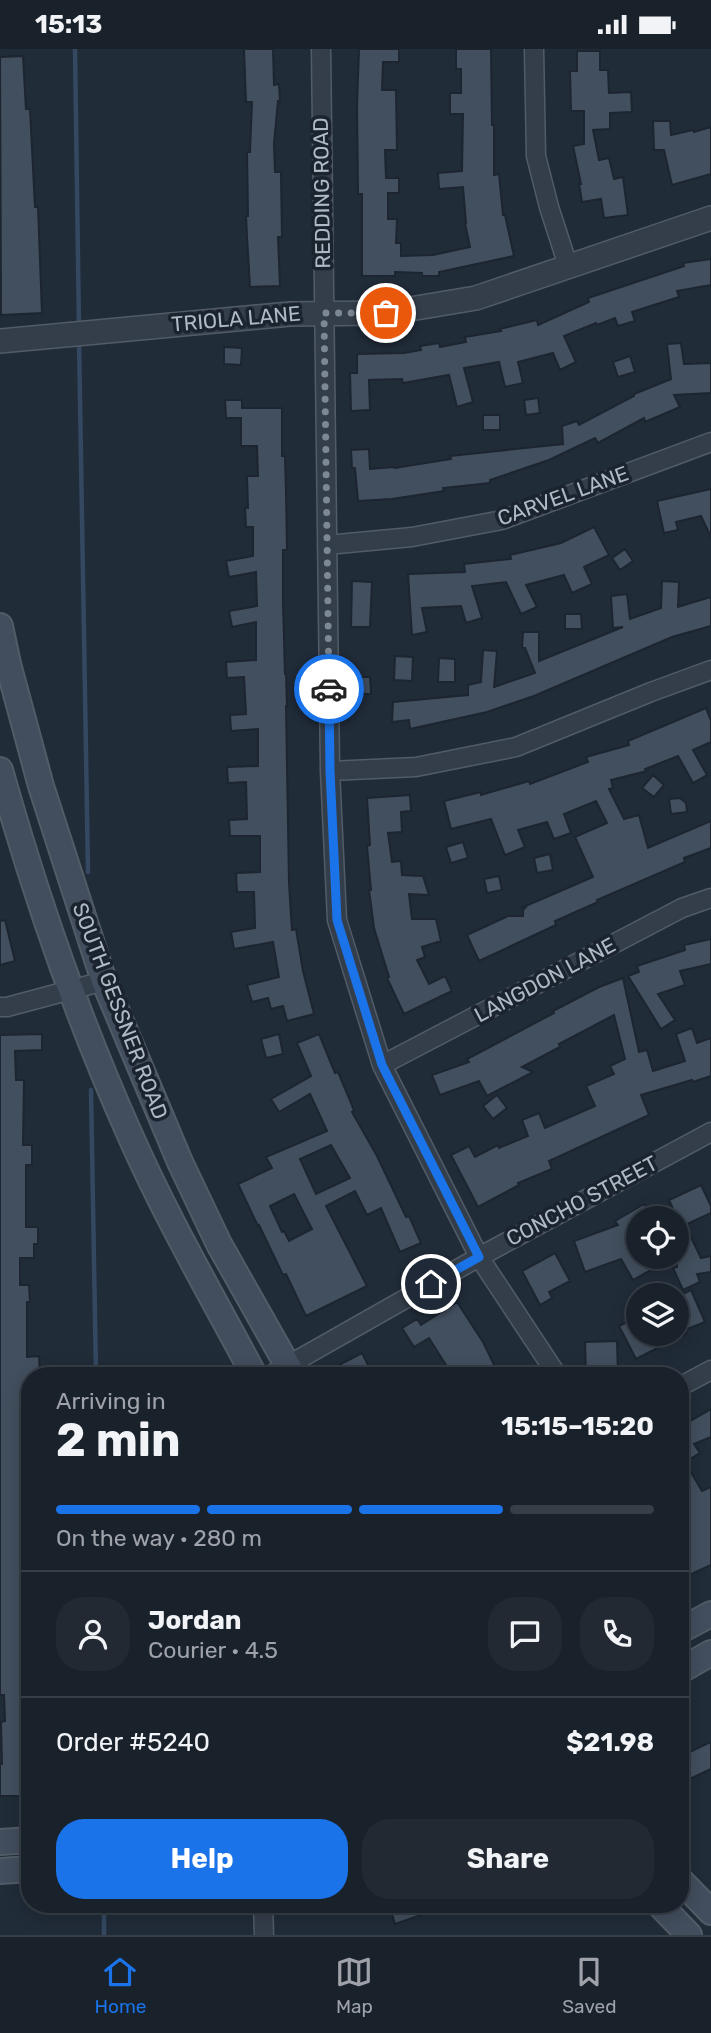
<!DOCTYPE html>
<html lang="en">
<head>
<meta charset="utf-8">
<style>
	body { margin:0; font-family:Rubik,sans-serif; background:#222933; color:#f1f3f6; height:100vh; display:flex; flex-direction:column; font-size:26px; white-space:nowrap }
	* { box-sizing:border-box; margin:0 }
	p { font-size:23px; color:#9fa3a9 }
	.icon { flex:none; width:38px; height:38px; fill:none; stroke:currentColor; stroke-width:2; stroke-linecap:round; stroke-linejoin:round }
	.map { position:relative; flex:1; overflow:hidden }
	.details { position:absolute; left:21px; top:1318px; width:668px; height:546px; display:flex; flex-direction:column; background:#19212b; border-radius:28px; box-shadow:0 4px 18px #0003,0 0 0 2px #373e47 }
	.details>* { flex:none }
	.buttons { position:absolute; left:626px; top:1157px; display:grid; gap:14px }
	.buttons a { display:grid; place-items:center; width:63px; height:63px; border-radius:50%; background:#19212b; box-shadow:0 4px 18px #0003,0 0 0 2px #373e47; font-size:35px }
	.pin { position:absolute; display:grid; place-items:center; width:60px; height:60px; color:#fff; margin:-30px; border:4px solid #fff; border-radius:50%; box-shadow:0 2px 7px #0007 }
	.courier { position:absolute; display:grid; place-items:center; width:70px; height:70px; margin:-35px; border:5px solid #1a73e8; border-radius:50%; background:#fff; color:#222; box-shadow:0 2px 9px #0007 }
	.summary em { font-style:normal; font-weight:700 }
	.summary div { display:flex; flex-direction:column-reverse }
	.summary { display:flex; align-items:center; justify-content:space-between; height:119px; padding:0 35px }
	h1 { font-size:46px; font-weight:700; line-height:52px }
	.bar { display:grid; grid-template-columns:repeat(4,1fr); gap:10px 7px; align-content:center; height:84px; padding:0 35px }
	.bar i { height:9px; border-radius:5px; background:#373e47 }
	.bar .selected { background:#1a73e8 }
	.bar p { grid-column:span 4 }
	.line { display:flex; align-items:center; gap:18px; padding:0 35px; border-top:2px solid #373e47 }
	.line div { flex:1 }
	.round { display:grid; place-items:center; flex:none; width:74px; height:74px; border-radius:28px; background:#222933 }
	.cta { display:flex; gap:14px; margin-top:auto; padding:14px 35px }
	.cta a { flex:1; height:80px; border-radius:28px; background:#1a73e8; color:#fff; font-size:28px; font-weight:700; line-height:80px; text-align:center }
	.cta a+a { background:#222933; color:#f1f3f6 }
	.status { display:flex; justify-content:space-between; align-items:center; height:49px; padding:0 35px; background:#19212b; direction:ltr }
	.status svg { height:19px; fill:currentColor }
	.menu { display:flex; justify-content:space-around; align-items:center; height:98px; border-top:2px solid #373e47; background:#19212b; font-size:19px; color:#9fa3a9 }
	.menu a { display:grid; justify-items:center; gap:4px }
	.menu .selected { color:#1a73e8 }
	.map>svg:first-child { display:block }
	.lines { fill:none; stroke-linecap:round; stroke-linejoin:round }
	.stream { stroke:#344861; stroke-width:4.5 }
	.building { fill:#424f5e; stroke:#1c2530; stroke-width:2; fill-rule:evenodd }
	.minor-casing { stroke:#525c67; stroke-width:21 }
	.tertiary-casing { stroke:#525c67; stroke-width:26 }
	.secondary-casing { stroke:#525c67; stroke-width:28 }
	.minor { stroke:#343e4a; stroke-width:18 }
	.tertiary { stroke:#343e4a; stroke-width:23 }
	.secondary { stroke:#424d5d; stroke-width:24 }
	.done { stroke:#7d8895; stroke-width:7; stroke-dasharray:0 12.6 }
	.route { stroke:#1a73e8; stroke-width:9 }
	.labels { text-anchor:middle; stroke-width:7; stroke-linejoin:round; paint-order:stroke }
	.street-label { font-size:21px; fill:#afb9c6; stroke:#1a232e }
</style>
</head>
<body>
<div class="status"><b>15:13</b><svg viewBox="0 0 49 12"><path d="M0 12V9h3v3zM5 12V6h3v6zM10 12V3h3v9zM15 12V0h3v12zM26 1h20v11H26zM47 4h2v5h-2z"/></svg></div>
<div class="map">
<svg width="711" height="1886" viewBox="0 0 711 1886">
	<rect width="100%" height="100%" fill="#212c39"/>
	<g class="lines">
		<path class="stream" d="M75,0L79,279
			M79,291L88,823
			M91,1041L96,1326
			M104,1855V1886"/>
	</g>
	<path class="building" d="M244,0H273L274,36L279,35L280,52H278L274,95L275,123H281L282,188H278L280,237L250,238L247,188L246,167H248L247,103H250L252,53H246Z
		M359,0H399V13H383L382,41H396L397,101H385L386,129H399V144H388V170H397L396,194H401V207L433,206L470,198L465,174H466L463,138L439,140L438,124L462,122L463,65H450V44H461V20H456V0H491L492,76H494V126L499,125L503,166H505L514,207L439,223V227H422V224L395,223V227H362V145H358L357,56Z
		M577,2H600V21H608L609,44L631,43L632,63L610,64V80L593,81L599,111L609,109L614,130L623,128L628,166L604,169L601,150L582,153L579,135H581L573,97L584,95V62H571L570,22H577Z
		M23,7L26,60H30L35,158H38L42,264L1,266L0,8Z
		M653,72H670L671,86L693,81L694,83L711,78V125L672,136L664,101H654Z
		M711,210V236L677,242L679,248L632,263L635,272L618,277L615,269L597,276L596,274L564,287L576,313L560,321L553,304L518,313L523,334L505,338L499,313L464,319L473,353L457,358L449,326L403,334L402,330L369,331L370,361L351,362L350,324H357V305L404,304L421,301L420,297L439,294L440,298L466,293L465,288L501,282L500,280L537,271L538,276L589,253L588,249L684,217L683,214Z
		M681,294L684,315L711,314V344L674,346L680,358L645,373L644,369L598,394L595,389L549,411L490,431V434L443,439L444,442L392,450L358,452L355,419H352L351,401L369,400L370,420L394,418L395,419L451,410L450,407L563,395L562,377L577,372L579,376L634,347V345L671,330L667,295Z
		M224,298L242,299L241,316L224,315Z
		M630,307L635,323L618,328L613,313Z
		M538,349L540,364L526,366L524,351Z
		M225,351H242V359H282V407H285L286,444L287,501H283V553L285,625H286L287,657H286L289,834L292,881L296,880L303,922L314,965L287,972L283,957L271,960L268,949L252,953L247,936L279,928L273,893L234,900L231,883L255,879L254,843H237L236,824L260,823V787H230L229,771L247,770L246,733L228,734L227,718L258,717V680L231,682L230,666L246,665L244,628L227,629L226,613L256,611V573L232,578L229,562L257,557L256,523L229,528L226,512L253,507V478H246L245,459H248L247,427H258L257,397H241V369H226Z
		M483,366H500V381H483Z
		M711,440V488L701,467L676,473L678,481L664,484L657,452Z
		M594,478L609,506L584,518L592,535L572,544L564,526L526,536L537,558L521,565L506,533L472,537L482,569L466,574L461,557L422,559L427,583L412,586L408,525L465,523L464,515L511,510L510,506L561,494Z
		M625,500L633,512L620,521L612,509Z
		M352,532L372,533L370,578H351Z
		M662,532L679,533L678,558L711,548V577L672,588L534,647L487,663L410,680L409,671L392,673L393,653L468,646V636L481,633L483,601L497,602L494,638L535,624L525,599H522L523,583H539V612L623,578L613,579L611,547L627,545L630,570L661,559Z
		M565,565H581L582,580H565Z
		M395,607L413,608L412,632L394,631Z
		M439,609L455,610V633H438Z
		M354,628H370L371,645H355Z
		M706,659L711,672V693L693,701L707,726L693,734L678,707L645,720L647,722L611,731L613,739L609,740L624,770L639,766L648,799L711,772V799L684,809L685,813L597,851L598,853L555,872L556,876L479,912L467,886L508,867H523V861L525,859H521L593,828L575,788L607,774L596,752L564,765L571,784L554,790L547,773L518,781L525,798L505,806L491,770L451,780L444,752L481,743V746L529,732L530,735L588,713L586,708L629,696L628,692Z
		M653,726L664,736L654,748L642,739Z
		M410,746L411,762L401,763L402,783L388,784L392,813L401,812L402,826L423,827L429,846L409,845L412,870H436L441,892L422,898L425,908L417,911L429,935L445,927L452,942L404,965L387,929L389,928L374,879L369,841H371L367,797L370,796L367,749Z
		M680,749L686,754L687,763L671,765L669,750Z
		M463,793L468,809L451,814L446,798Z
		M550,805L553,821L537,824L534,809Z
		M499,827L502,841L487,844L484,830Z
		M5,871L15,912L0,916V872Z
		M711,890V915L680,922L685,936L658,945L675,971L661,980L628,927L639,923L637,917L685,901L684,896Z
		M623,929L639,1003L647,1001L653,1022L685,1012L676,985L692,979L697,994L711,989V1027L693,1033L692,1031L641,1046L649,1066L549,1112L552,1120L518,1134L519,1136L478,1158L451,1106L469,1097L475,1108L498,1096L499,1099L528,1087L522,1071L539,1064L545,1079L595,1057L586,1037L614,1025L610,1017L625,1010L614,966L559,995L560,998L522,1018L533,1023L487,1047L479,1032L440,1046L432,1026L469,1013L467,1010L554,964L553,962L599,938Z
		M42,985V1001L15,1002L16,1031H24L23,1096H32V1116H26V1178H38V1195H34V1209H20V1236H29L30,1253H27V1308L39,1307L40,1326H30V1345H28L30,1390H22V1419H30V1575L24,1574V1600H30V1747H0V1715H2L1,1673L5,1672L4,1646H0V986Z
		M279,985L283,1005L266,1009L261,990Z
		M319,985L335,1024L338,1023L354,1061L352,1063L377,1107L406,1168L409,1167L421,1194L400,1203L381,1159L367,1166L355,1142L326,1157L367,1237L306,1267L286,1225L283,1226L259,1176L258,1177L238,1135L272,1119L266,1108L327,1082L310,1045L279,1063L271,1050L311,1027L297,994ZM331,1096L350,1129L316,1145L300,1110ZM294,1145L312,1180L289,1192L284,1182L282,1183L270,1157Z
		M497,1046L507,1059L493,1070L483,1057Z
		M701,1136L711,1157V1164L685,1176L701,1209L711,1207V1223L697,1225L700,1233L683,1241L673,1219L677,1218V1169L669,1151Z
		M644,1155L652,1169H639V1208H644L651,1221L633,1231L621,1210L585,1223L574,1192L618,1176L615,1172Z
		M555,1204L570,1232L549,1243L552,1249L540,1256L522,1222Z
		M691,1241L705,1273L677,1284H687L636,1310L619,1277L639,1267V1284H677V1248Z
		M457,1253L483,1293L499,1326H424L446,1316L429,1289L414,1298L402,1279L417,1270L421,1276Z
		M617,1292L618,1326H586L585,1293Z
		M362,1304L373,1326H344L339,1316Z
		M711,1360V1388L694,1395L700,1404L685,1413L702,1442L711,1438V1516L681,1530V1372L683,1376Z
		M711,1693V1720L681,1734V1707Z
		M389,1855H447V1857L395,1875Z"/>
	<g class="lines">
		<g class="minor-casing">
			<path id="minor" d="M321,0L330,722L337,871L382,1016L479,1208L557,1326
				M534,0L536,107L549,158L568,217
				M327,496L412,488L502,471L711,393
				M330,722L416,718L516,698L651,643L711,621
				M0,958H7L104,932
				M382,1016L682,859L711,849
				M271,1326L479,1208L711,1083
				M681,1337L711,1321
				M263,1855L264,1886"/>
		</g>
		<g class="tertiary-casing">
			<path id="tertiary" d="M0,292L290,265L386,264L476,249L711,169"/>
		</g>
		<g class="secondary-casing">
			<path id="secondary" d="M0,577L8,615L41,737L104,932L180,1113L219,1195L293,1326
				M0,721C35,845 77,968 130,1086C166,1168 212,1247 254,1326
				M681,1581L711,1565
				M681,1621L711,1604
				M0,1793L30,1791
				M0,1822L30,1820
				M681,1832L711,1863
				M659,1855L689,1886"/>
		</g>
		<use href="#minor" class="minor"/>
		<use href="#tertiary" class="tertiary"/>
		<use href="#secondary" class="secondary"/>
	</g>
	<g class="lines">
		<path class="done" d="M329,640L324,264H386"/>
		<path class="route" d="M329,640L330,722L337,871L382,1016L479,1208L431,1235"/>
	</g>
	<g class="labels">
		<g class="street-label">
			<text transform="translate(322 144) rotate(-91)" y="7">REDDING ROAD</text>
			<text transform="translate(236 270) rotate(-5)" y="7">TRIOLA LANE</text>
			<text transform="translate(563 447) rotate(-20)" y="7">CARVEL LANE</text>
			<text transform="translate(545 931) rotate(-28)" y="7">LANGDON LANE</text>
			<text transform="translate(120 962) rotate(69)" y="7">SOUTH GESSNER ROAD</text>
			<text transform="translate(582 1152) rotate(-28)" y="7">CONCHO STREET</text>
		</g>
	</g>
</svg>
<div class="buttons">
<a><svg class="icon" aria-label="locate" viewBox="0 0 24 24"><circle cx="12" cy="12" r="6"/><path d="M12 2v4M12 18v4M2 12h4M18 12h4"/></svg></a>
<a><svg class="icon" aria-label="layers" viewBox="0 0 24 24"><path d="M12 4l9 5-9 5-9-5zM3 14l9 5 9-5"/></svg></a>
</div>
<div class="pin" style="left:386px;top:264px;background:#ea580c"><svg class="icon" aria-label="bag" viewBox="0 0 24 24"><path d="M5 8h14l-1 12H6zM9 8a3 3 0 0 1 6 0"/></svg></div>
<div class="pin" style="left:431px;top:1235px;background:#1f2937"><svg class="icon" aria-label="home" viewBox="0 0 24 24"><path d="M3 11l9-7 9 7M6 9v11h12V9"/></svg></div>
<div class="courier" style="left:329px;top:640px"><svg class="icon" aria-label="car" viewBox="0 0 24 24"><path d="M5 17H2v-5l4-1 3-4h7l3 4 3 1v5h-3M9 17h6M6 11h13"/><circle cx="7" cy="17" r="2"/><circle cx="17" cy="17" r="2"/></svg></div>
<section class="details">
<div class="summary"><div><h1>2 min</h1><p>Arriving in</p></div><em>15:15–15:20</em></div>
<div class="bar"><i class="selected"></i><i class="selected"></i><i class="selected"></i><i></i><p>On the way · 280 m</p></div>
<div class="line" style="height:126px"><a class="round"><svg class="icon" aria-label="person" viewBox="0 0 24 24"><circle cx="12" cy="8" r="4"/><path d="M4 21q1-7 8-7t8 7"/></svg></a><div><b>Jordan</b><p>Courier · 4.5</p></div><a class="round"><svg class="icon" aria-label="chat" viewBox="0 0 24 24"><path d="M4 5h16v11H9l-5 4z"/></svg></a><a class="round"><svg class="icon" aria-label="phone" viewBox="0 0 24 24"><path d="M5 4h4l2 5-3 2q2 4 5 5l2-3 5 2v4C11 20 4 13 5 4z"/></svg></a></div>
<div class="line" style="height:91px"><div>Order #5240</div><b>$21.98</b></div>
<div class="cta"><a>Help</a><a>Share</a></div>
</section>
</div>
<nav class="menu">
<a class="selected"><svg class="icon" aria-label="home" viewBox="0 0 24 24"><path d="M3 11l9-7 9 7M6 9v11h12V9"/></svg>Home</a>
<a><svg class="icon" aria-label="map" viewBox="0 0 24 24"><path d="M3 6l6-2 6 2 6-2v14l-6 2-6-2-6 2zM9 4v14M15 6v14"/></svg>Map</a>
<a><svg class="icon" aria-label="saved" viewBox="0 0 24 24"><path d="M7 4h10v16l-5-4-5 4z"/></svg>Saved</a>
</nav>
</body>
</html>
